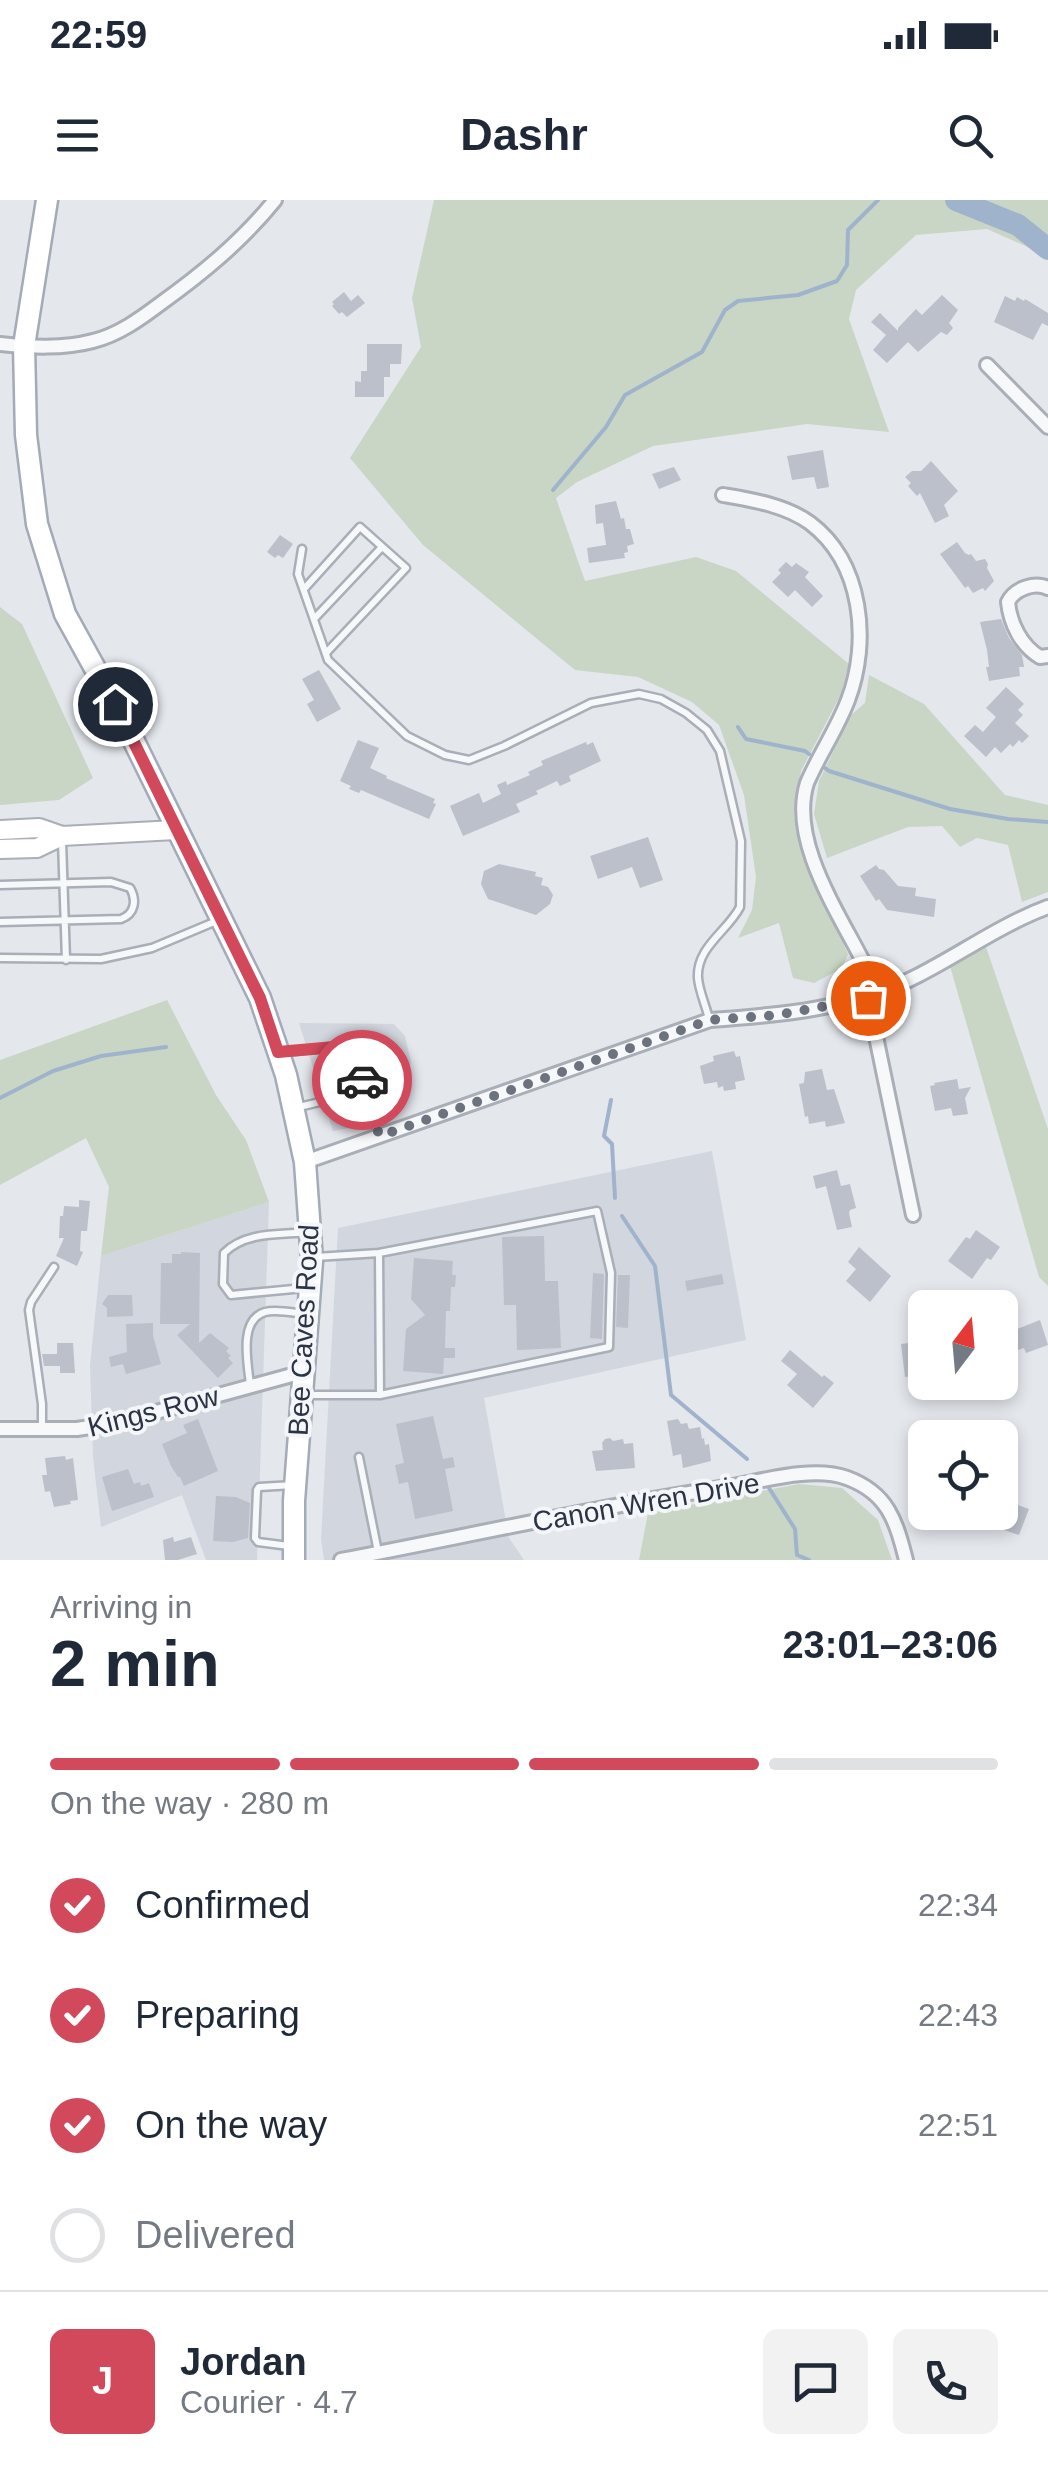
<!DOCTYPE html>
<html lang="en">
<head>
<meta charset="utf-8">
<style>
	body { margin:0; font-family:Helvetica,sans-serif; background:#f2f2f3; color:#1f2937; height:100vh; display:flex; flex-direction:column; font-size:38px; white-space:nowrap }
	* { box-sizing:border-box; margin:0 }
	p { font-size:32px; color:#747a83 }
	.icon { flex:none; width:55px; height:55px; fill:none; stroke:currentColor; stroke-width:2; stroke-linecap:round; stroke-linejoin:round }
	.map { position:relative; height:1360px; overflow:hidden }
	.drawer { display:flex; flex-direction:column; background:#fff; flex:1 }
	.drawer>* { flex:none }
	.needle { width:65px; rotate:16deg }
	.buttons { position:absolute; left:908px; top:1090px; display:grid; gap:20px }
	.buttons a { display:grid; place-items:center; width:110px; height:110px; border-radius:15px; background:#fff; box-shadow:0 5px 15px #0003; font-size:50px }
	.pin { position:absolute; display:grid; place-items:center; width:85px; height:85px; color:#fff; margin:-42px; border:5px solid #fff; border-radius:50%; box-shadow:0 2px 10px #0007 }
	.courier { position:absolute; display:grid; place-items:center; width:100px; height:100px; margin:-50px; border:8px solid #d1495b; border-radius:50%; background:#fff; color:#222; box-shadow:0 2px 12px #0007 }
	.head em { font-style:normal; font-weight:600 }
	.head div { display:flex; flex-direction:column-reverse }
	.head { display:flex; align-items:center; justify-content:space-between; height:170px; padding:0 50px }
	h1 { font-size:65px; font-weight:600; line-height:75px }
	.bar { display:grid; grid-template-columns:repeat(4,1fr); gap:15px 10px; align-content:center; height:120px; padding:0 50px }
	.bar i { height:12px; border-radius:8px; background:#e0e1e3 }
	.bar .on { background:#d1495b }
	.bar p { grid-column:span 4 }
	.line { display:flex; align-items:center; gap:25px; padding:0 50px; border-top:2px solid #e0e1e3 }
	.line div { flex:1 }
	.round { display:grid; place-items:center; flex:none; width:105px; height:105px; border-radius:15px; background:#f2f2f3 }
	ol { padding:0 50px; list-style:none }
	li { display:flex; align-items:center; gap:30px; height:110px }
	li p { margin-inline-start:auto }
	li .icon { padding:10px; border-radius:50%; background:#d1495b; color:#fff; stroke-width:4 }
	li:last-child { color:#747a83 }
	li i { width:55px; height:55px; border:5px solid #e0e1e3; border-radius:50% }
	.status { display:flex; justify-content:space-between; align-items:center; height:70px; padding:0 50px; background:#fff; direction:ltr }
	.status svg { height:28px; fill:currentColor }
	header { display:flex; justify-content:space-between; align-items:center; height:130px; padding:0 50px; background:#fff; font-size:45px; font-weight:600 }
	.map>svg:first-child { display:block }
	.built { fill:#d2d6de }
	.green { fill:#c9d6c5 }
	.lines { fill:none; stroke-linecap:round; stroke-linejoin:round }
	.stream { stroke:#9fb4cc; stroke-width:4 }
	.river { stroke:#9fb4cc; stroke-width:22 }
	.building { fill:#bbc0ca }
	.lane-casing { stroke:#a9aeb7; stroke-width:11 }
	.street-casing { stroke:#a9aeb7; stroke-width:18 }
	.secondary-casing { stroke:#a9aeb7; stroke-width:22 }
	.primary-casing { stroke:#a3abb8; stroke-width:25 }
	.lane { stroke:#f7f8fa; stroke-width:6 }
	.street { stroke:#f7f8fa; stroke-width:12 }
	.secondary { stroke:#fff; stroke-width:18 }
	.primary { stroke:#fff; stroke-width:20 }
	.done { stroke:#6c737f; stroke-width:10; stroke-dasharray:0 18 }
	.route { stroke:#d1495b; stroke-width:12 }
	.labels { text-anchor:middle; stroke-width:8; stroke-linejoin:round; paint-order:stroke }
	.street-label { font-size:28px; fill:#2b3445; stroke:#f4f6f9 }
</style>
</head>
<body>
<div class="status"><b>22:59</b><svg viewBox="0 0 49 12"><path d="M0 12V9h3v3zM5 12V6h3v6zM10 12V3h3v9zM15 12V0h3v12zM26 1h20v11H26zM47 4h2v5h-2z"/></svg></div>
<header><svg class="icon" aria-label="menu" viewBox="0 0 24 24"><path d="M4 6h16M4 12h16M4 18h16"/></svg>Dashr<svg class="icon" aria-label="search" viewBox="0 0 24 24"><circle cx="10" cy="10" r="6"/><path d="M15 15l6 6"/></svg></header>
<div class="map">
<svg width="1048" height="1360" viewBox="0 0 1048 1360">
	<rect width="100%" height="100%" fill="#e4e7ec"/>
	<path class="built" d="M299,823L394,824L405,836L411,862L391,920L333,931Z
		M712,951L746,1140L484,1198L509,1338L524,1360H324L321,1339L338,1028Z
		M269,1002L257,1360H206L182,1295L101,1327L93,1257L90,1166L101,1056Z"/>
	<path class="green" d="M434,0H1048V56L987,29L916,35L856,90L849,119L889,232L807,224L653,246L577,282L556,298L585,381L696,357L736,371L849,464L841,494L801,571L795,617L814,679L848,754L842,768L814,783L793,778L779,723L738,738L752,710L756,677L744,595L719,525L692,502L638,477L575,470L423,345L350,258L421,147L412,98Z
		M0,407L22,424L93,578L59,600L0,605Z
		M869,475L924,504L1005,595L1048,605V692L1022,702L1008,645L977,638L960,647L942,626L908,627L827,658L814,614L819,581L851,515L865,503Z
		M985,744L1048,929V1086L1039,1077L950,766Z
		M167,800L216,895L246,940L269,1002L101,1056L109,987L86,938L0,985V860Z
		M799,1284L842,1288L878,1320L892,1360H639L648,1313Z"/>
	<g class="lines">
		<path class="stream" d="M553,290L606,227L625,195L702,152L725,110L738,101L798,95L837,81L847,65L848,30L878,0
			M738,527L746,539L805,551L809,554
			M825,568L829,571L950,609L1008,619L1048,622
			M0,898L53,871L101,856L166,847
			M611,900L604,936L612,944L615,998
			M622,1016L655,1066L671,1195L747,1259
			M769,1288L795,1329L797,1355L809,1360"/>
		<path class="river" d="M956,0L1018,25L1048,49"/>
	</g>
	<path class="building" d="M344,92L351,101L358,95L365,103L347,117L342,112L339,114L332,106L334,104L332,102Z
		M942,95L958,110L949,123L953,128L947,135L941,132L918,152L908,142L887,163L873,150L886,135L871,122L880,113L898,131V128L916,109L922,115Z
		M1005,96L1015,101L1017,97L1024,101L1025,99L1048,113V126L1042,123L1033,140L994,122Z
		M367,144H402L401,164H390V177H384V197H355V181L361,182V171H367Z
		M823,250L829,287L817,289L814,277L792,280L787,256Z
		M931,261L958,291L944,305L949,316L935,323L920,293L917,296L908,286L911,283L905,277L912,271H921Z
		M674,267L681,280L659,289L652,274Z
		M616,301L621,319L624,318L626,329H630L634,344L627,346L628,352L624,353L625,358L589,363L587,348L606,345L603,323L596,324L595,305Z
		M280,335L293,344L283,358L278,355L275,358L267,352Z
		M957,342L965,353L969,355L971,354L976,361L985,359L988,364L987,368L994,381L985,391L983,388L973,393L968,386L965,388L940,354Z
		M786,362L792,367L796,363L809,372L805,377L823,396L812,407L795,390L788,397L772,382L781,373L778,370Z
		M1001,419L1009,438L1022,455L1024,467H1019L1020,476L989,481L986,467H989L987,450L980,422Z
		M319,470L341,509L317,522L307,504L314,500L302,479Z
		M1006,487L1024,504L1018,510L1023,515L1015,523L1029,536L1022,543L1019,540L1013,547L1010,544L1001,553L995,547L986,557L964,536L975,525L983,532L996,517L986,508Z
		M358,540L379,548L370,568L387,576L386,578L435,599L433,603L436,604L429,619L361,590L359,593L349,589L351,586L340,581Z
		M586,542L587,545L593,542L601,561L569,576L571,581L560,586L557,581L536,591L538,594L516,604L520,612L463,636L450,606L479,593L483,603L501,594L497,585L506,581L507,585L530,575L528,572L543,565L541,561Z
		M648,637L663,680L640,688L632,667L598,679L590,656Z
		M499,664L536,672L535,676L543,678L541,685L548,687L553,695L550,704L536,715L488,699L481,684L484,671Z
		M876,665L879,669L884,670L898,686L916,688L915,696L936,699L934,717L887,710L879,699L876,701L860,676Z
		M383,839L397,850L399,860L395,867L403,871L396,887L381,881L379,884L371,885L365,851L384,849Z
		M734,851L736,857L740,856L745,880L735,882L736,889L724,891L723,886L718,888L717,882L704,884L700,866L714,861L713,856Z
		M822,869L827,890L834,889L845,923L826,927L825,921L809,924L808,916L805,917L799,884L804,883L805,872Z
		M957,879L959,889L971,887L965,898L968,914L953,916L951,908L935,911L930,886L935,885L934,883Z
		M837,970L841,986L850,984L856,1008L850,1010L849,1013L852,1027L837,1030L826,986L816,989L813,976Z
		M79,1000L90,1001L87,1031H81L80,1051L83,1052L77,1066L56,1056L64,1038H59L60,1016H63L64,1006L79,1007Z
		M976,1030L1000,1047L991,1060L987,1058L972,1079L948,1061L966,1037L970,1039Z
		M544,1036L545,1081H558L561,1148L517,1150L516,1105H504L502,1037Z
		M859,1047L891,1076L870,1102L846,1081L856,1069L848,1062Z
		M181,1052L200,1053L199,1143L210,1133L229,1148L226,1151L231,1156L228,1158L233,1163L218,1178L177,1135L190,1124H160L161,1063H172V1054H181Z
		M414,1058L453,1061L452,1075H456L455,1087H451L450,1111H446L445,1148H455V1158H444L443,1174L403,1171L406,1129L425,1115L411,1099Z
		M593,1073L604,1074L602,1139L590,1138Z
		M722,1074L724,1084L687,1091L685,1081Z
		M618,1075H630L628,1128L616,1127Z
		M108,1095H132L133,1116L107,1117V1108L102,1104Z
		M1040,1120L1048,1145L1026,1153L1024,1148L1012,1152L1005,1134Z
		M153,1123V1136L161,1164L126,1174L123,1164L111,1167L109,1157L127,1152L126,1124Z
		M916,1142L917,1148L925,1147V1175L905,1177L901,1144Z
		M57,1143H73L75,1173H60V1166H44L42,1154H57Z
		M790,1150L822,1177L824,1175L834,1183L813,1208L787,1185L797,1174L781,1161Z
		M433,1216L443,1259L453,1257L455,1267L445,1269L453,1311L415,1319L408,1282L399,1284L395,1265L404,1263L396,1224Z
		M198,1219L218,1271L184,1286L180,1277H178L171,1266L162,1244L187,1233L183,1225Z
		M678,1219L681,1224L687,1223L689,1229L700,1227L702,1239L704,1238L705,1245L709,1244L711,1261L683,1268L681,1254L673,1256L667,1221Z
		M610,1238L613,1241L623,1239L624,1244L633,1243L635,1268L596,1271L592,1251L603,1250L602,1243L605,1239Z
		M65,1256L66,1260L73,1258L78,1300L70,1301L71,1304L54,1307L50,1291L45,1292L42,1275H47L45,1258Z
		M128,1269L134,1284L140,1282L141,1286L149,1283L154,1297L112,1311L102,1277Z
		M216,1296L236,1297L250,1303L248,1338L233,1342L213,1341Z
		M1000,1299L1029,1309L1019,1335L995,1327L1000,1315Z
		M173,1337L174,1342L191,1337L197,1354L178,1360H165L163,1340Z"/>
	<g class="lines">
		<g class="lane-casing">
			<path id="lane" d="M302,349L298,374L328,460L407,536L445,555L469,560L504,546L591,503L639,494L661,499L686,513L707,530L720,551L741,641L740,707C728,731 696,747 698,778C699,791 706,806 709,819
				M304,389L360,327L406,368L326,453
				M314,419L382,347
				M62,641L66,760
				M0,685L111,682L130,688C137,700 135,714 121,719L0,722
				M0,758L101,759L152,748L219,720
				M284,852L357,845C361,876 367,906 380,936
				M299,907L365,891
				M316,1057L379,1053
				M304,1088L231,1095L223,1084L224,1053C246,1031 280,1035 309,1032
				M250,1185C248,1164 238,1120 265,1112C277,1109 294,1113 306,1114
				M306,1195H380L379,1053L597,1011L611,1073L609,1147L380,1195
				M42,1227V1204L29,1110L31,1102L54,1067
				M359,1257L378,1352
				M289,1346L258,1342L255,1338L257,1290L259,1287L294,1285"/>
		</g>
		<g class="street-casing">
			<path id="street" d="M0,144C30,147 63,149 93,141C118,135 140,119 160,104C203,73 242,41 275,0
				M987,165L1048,227
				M723,295C752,300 785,305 810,323C863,363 870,442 848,500C837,529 819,555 807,583C786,650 855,734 878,793
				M1048,388C1035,382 1015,388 1008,402C1010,423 1021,446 1040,457L1048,456
				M868,798L913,1015
				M305,962L710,820C781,815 854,809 919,775C962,753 1002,724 1048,707
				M0,1229H77L116,1223L303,1172
				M341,1360C471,1335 602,1306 733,1286C766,1280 814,1266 847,1278C888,1293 896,1321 906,1360"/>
		</g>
		<g class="secondary-casing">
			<path id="secondary" d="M0,630L39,628L62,636L176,630
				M0,649L37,648L62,636"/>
		</g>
		<g class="primary-casing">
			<path id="primary" d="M47,0L24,146L26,235L37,324L65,414L124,521L260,798L286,875L305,962L312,1061L294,1301V1360"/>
		</g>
		<use href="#lane" class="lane"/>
		<use href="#street" class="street"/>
		<use href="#secondary" class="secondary"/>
		<use href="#primary" class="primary"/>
	</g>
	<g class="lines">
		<path class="done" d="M362,880L371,916L380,936L710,820L778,815L868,798"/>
		<path class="route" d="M115,504L260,798L278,852L357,845L362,880"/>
	</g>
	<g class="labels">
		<g class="street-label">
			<text transform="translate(303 1130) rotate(-87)" y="10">Bee Caves Road</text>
			<text transform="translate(153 1211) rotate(-14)" y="10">Kings Row</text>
			<text transform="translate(646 1302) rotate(-10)" y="10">Canon Wren Drive</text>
		</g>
	</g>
</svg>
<div class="buttons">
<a><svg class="needle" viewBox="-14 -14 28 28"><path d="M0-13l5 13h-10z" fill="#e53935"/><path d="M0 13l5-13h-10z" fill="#747a83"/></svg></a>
<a><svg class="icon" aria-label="locate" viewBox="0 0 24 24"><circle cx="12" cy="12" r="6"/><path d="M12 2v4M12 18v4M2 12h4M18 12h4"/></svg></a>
</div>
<div class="pin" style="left:868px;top:798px;background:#ea580c"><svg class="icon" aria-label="bag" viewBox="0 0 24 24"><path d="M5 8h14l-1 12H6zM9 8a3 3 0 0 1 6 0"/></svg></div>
<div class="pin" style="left:115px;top:504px;background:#1f2937"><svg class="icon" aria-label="home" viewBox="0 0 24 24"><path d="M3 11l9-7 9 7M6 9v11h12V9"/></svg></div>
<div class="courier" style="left:362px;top:880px"><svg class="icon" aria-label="car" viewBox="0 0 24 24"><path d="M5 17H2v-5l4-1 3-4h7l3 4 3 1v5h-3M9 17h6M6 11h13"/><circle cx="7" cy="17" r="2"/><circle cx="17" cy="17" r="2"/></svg></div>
</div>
<section class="drawer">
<div class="head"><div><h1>2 min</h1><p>Arriving in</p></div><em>23:01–23:06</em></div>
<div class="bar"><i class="on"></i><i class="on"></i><i class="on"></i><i></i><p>On the way · 280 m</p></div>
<ol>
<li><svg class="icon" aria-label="check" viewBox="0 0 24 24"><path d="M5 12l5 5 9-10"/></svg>Confirmed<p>22:34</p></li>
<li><svg class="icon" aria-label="check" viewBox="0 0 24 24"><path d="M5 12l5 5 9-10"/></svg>Preparing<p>22:43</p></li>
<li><svg class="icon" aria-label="check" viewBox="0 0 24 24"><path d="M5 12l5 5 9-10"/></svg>On the way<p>22:51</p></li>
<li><i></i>Delivered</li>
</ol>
<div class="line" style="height:180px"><b class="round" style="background:#d1495b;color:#fff">J</b><div><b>Jordan</b><p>Courier · 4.7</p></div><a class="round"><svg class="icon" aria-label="chat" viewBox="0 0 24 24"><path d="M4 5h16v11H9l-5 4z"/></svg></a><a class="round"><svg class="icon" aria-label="phone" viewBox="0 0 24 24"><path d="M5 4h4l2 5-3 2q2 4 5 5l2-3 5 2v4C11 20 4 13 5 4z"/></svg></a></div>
</section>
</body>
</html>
